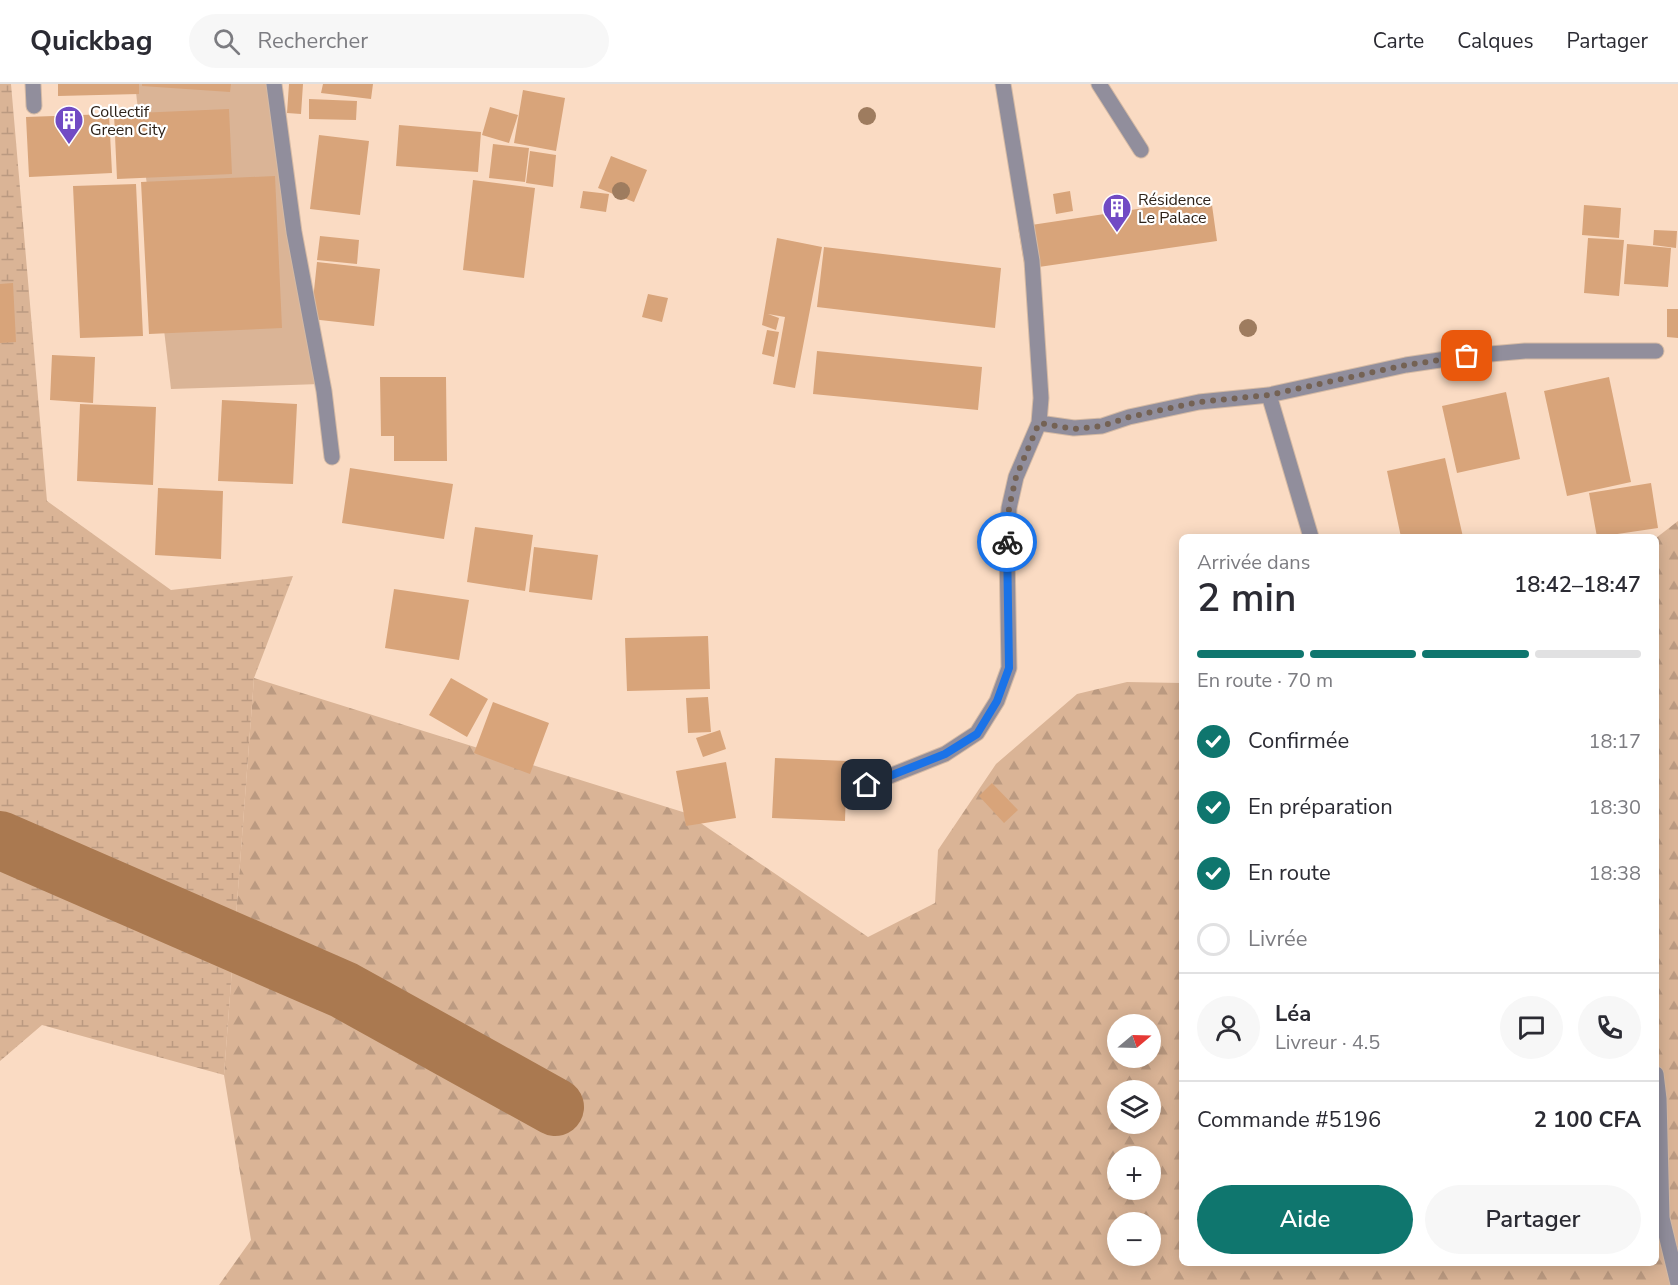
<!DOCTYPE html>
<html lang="fr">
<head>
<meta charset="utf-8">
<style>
	body { margin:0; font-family:"Nunito Sans",sans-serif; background:#f7f7f7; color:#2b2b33; height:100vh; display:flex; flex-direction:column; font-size:22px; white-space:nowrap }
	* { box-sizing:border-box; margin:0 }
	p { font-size:20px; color:#7c7c81 }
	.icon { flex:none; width:33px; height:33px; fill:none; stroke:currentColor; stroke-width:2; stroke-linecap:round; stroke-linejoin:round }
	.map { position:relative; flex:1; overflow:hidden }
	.details { position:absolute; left:1179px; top:450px; width:480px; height:732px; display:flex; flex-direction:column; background:#fff; border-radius:9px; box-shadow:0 3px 15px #0003 }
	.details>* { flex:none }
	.needle { width:39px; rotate:71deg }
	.controls { position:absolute; left:1107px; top:930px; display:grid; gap:12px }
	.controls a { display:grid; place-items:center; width:54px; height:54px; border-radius:50%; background:#fff; box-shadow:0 3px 15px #0003; font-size:30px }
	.pin { position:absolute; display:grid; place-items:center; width:51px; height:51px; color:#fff; margin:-26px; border-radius:12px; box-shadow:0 3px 9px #0006 }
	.courier { position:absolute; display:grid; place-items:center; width:60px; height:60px; margin:-30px; border:4px solid #1a73e8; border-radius:50%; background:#fff; color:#222; box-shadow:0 2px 8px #0007 }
	.headline em { font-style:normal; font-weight:600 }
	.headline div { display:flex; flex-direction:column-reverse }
	.headline { display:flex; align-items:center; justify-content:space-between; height:102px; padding:0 18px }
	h1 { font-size:39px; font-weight:600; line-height:45px }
	.bar { display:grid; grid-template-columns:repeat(4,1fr); gap:9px 6px; align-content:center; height:72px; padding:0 18px }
	.bar i { height:8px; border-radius:4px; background:#e1e1e2 }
	.bar .on { background:#0f766e }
	.bar p { grid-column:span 4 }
	.line { display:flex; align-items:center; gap:15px; padding:0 18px; border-top:2px solid #e1e1e2 }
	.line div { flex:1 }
	.round { display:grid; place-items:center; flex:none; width:63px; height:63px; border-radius:32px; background:#f7f7f7 }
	ol { padding:0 18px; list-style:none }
	li { display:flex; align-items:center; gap:18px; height:66px }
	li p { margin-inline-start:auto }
	li .icon { padding:6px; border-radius:50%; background:#0f766e; color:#fff; stroke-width:4 }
	li:last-child { color:#7c7c81 }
	li i { width:33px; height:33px; border:3px solid #e1e1e2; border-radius:50% }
	.button { display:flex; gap:12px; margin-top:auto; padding:12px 18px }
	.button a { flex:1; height:69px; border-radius:36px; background:#0f766e; color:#fff; font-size:24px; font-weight:600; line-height:69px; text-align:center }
	.button a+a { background:#f7f7f7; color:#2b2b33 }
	header { display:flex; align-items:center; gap:36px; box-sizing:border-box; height:84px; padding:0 30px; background:#fff; border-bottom:2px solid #e1e1e2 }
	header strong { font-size:28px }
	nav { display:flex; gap:33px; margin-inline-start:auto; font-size:21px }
	.search { width:420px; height:54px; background:#f7f7f7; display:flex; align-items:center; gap:15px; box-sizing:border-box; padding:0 21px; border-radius:33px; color:#7c7c81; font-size:22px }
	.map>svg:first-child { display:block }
	.grass { fill:#dab496 }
	.forest { fill:url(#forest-firs); fill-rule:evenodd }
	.wetland { fill:url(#wetland-marsh) }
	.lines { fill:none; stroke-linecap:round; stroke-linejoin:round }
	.river { stroke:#aa7950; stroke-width:58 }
	.building { fill:#d8a47a }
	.street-casing { stroke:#d5baa4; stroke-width:17 }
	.street { stroke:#918e9c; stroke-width:15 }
	.tree { fill:#9e7c5f }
	.done { stroke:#746254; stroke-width:6; stroke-dasharray:0 10.8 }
	.route { stroke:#1a73e8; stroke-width:8 }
	.labels { text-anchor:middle; stroke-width:4.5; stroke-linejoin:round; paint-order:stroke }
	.poi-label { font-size:16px; fill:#2c2118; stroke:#fff; text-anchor:start }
</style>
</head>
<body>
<header>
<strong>Quickbag</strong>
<div class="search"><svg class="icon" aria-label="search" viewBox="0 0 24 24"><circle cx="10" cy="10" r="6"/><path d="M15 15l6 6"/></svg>Rechercher</div>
<nav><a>Carte</a><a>Calques</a><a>Partager</a></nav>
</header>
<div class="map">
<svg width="1678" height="1201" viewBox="0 0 1678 1201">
	<defs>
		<pattern id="forest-firs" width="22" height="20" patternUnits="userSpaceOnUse" patternTransform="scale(1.5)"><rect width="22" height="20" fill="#dab496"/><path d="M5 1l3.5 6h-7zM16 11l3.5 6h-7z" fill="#bb9a81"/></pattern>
		<pattern id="wetland-marsh" width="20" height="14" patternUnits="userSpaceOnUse" patternTransform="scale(1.5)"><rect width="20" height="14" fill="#dab496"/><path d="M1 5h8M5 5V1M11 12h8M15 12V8" fill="none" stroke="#bb9a81"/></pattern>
	</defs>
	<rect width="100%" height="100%" fill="#fadbc3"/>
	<path class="grass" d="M135,0H277L320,300L171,305Z"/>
	<path class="forest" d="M1678,437V1201H219L251,1156L224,991L254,594L686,729L868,853L935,819L938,766L996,680L1077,610L1127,598L1182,599V1179H1656V454ZM1118,940H1150V974H1118ZM1118,1006H1150V1040H1118ZM1118,1072H1150V1106H1118ZM1118,1138H1150V1172H1118Z"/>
	<path class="wetland" d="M0,0H11L47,417L171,506L293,492L254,594L224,991L42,941L0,977Z"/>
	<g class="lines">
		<path class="river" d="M0,756L344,906L555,1023"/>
	</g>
	<path class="building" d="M58,0H139V10L58,12Z
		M142,0H231L230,8L142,2Z
		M289,0H303L301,30L287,29Z
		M323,0H373L371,15L321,9Z
		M523,6L565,14L556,67L514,59Z
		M309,15L357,17L356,36L309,35Z
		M490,23L518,31L509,59L482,51Z
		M229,25L232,90L117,95L114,30Z
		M109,30L112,89L29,93L26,33Z
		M399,41L481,48L478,88L396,82Z
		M319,51L369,57L360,131L310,125Z
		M493,60L529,64L525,98L489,94Z
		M530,67L556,71L553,103L526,99Z
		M611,72L647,86L634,118L598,104Z
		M275,92L282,244L149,250L141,98Z
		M473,96L535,104L524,194L463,186Z
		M136,100L143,252L80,254L73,102Z
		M583,107L609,110L606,128L580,124Z
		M1070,107L1073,127L1056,130L1053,110Z
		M1211,114L1217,157L1025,185L1018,143Z
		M1584,121L1621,124L1619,154L1582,151Z
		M1654,146L1677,147L1676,164L1653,161Z
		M320,152L359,156L357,180L317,176Z
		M777,154L822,163L795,304L773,300L785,233L768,230L779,234L776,246L762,241Z
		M1588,154L1624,156L1619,212L1584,209Z
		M1627,160L1671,164L1668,203L1624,200Z
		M824,163L1001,184L995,244L817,223Z
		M317,178L380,185L374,242L311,235Z
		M13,199L16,258L0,259V200Z
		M648,210L668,214L662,238L642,233Z
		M1667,225H1678V254L1667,253Z
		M767,246L779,248L774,273L762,270Z
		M817,267L982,283L978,326L813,310Z
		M52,271L95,273L93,319L50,316Z
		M380,293H446L447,377H394V352H381Z
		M1609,293L1631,398L1567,412L1544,307Z
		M1506,308L1520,375L1457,389L1442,322Z
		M222,316L297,320L293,400L218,397Z
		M80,320L156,323L153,401L77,397Z
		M1445,374L1463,453H1401L1387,387Z
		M350,384L453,400L444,455L342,439Z
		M1651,399L1658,444L1597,453L1589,409Z
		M158,404L223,407L221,475L155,471Z
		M475,443L533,451L525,507L467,498Z
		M534,463L598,471L592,516L529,508Z
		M394,505L469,516L459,576L385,564Z
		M708,552L710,605L627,607L625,554Z
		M451,594L488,615L467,653L429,631Z
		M708,613L711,648L688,649L686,614Z
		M493,618L549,639L530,690L474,669Z
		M720,646L726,665L703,673L696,654Z
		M775,674L847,677L845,737L772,734Z
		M726,678L736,734L686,742L676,687Z
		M992,699L1018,726L1004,739L979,712Z"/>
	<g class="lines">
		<g class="street-casing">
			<path id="street" d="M33,0L34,22
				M274,0L294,148L324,307L332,373
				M1099,0L1141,66
				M1269,311L1311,453
				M1039,339L1074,344L1102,342L1129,333L1199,318L1269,311L1406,281L1467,272L1525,267H1656
				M867,701L945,670L977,649L997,617L1009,584L1007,467L1009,424L1016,393L1039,339L1041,314L1032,177L1003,0
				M1656,990L1659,1015L1662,1134L1678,1200"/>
		</g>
		<use href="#street" class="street"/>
	</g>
	<g class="tree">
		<circle cx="867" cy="32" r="9"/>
		<circle cx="621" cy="107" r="9"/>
		<circle cx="1248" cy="244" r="9"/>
	</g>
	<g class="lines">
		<path class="done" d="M1007,458L1009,424L1016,393L1039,339L1074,345L1102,342L1129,333L1199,318L1269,311L1406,281L1467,272"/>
		<path class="route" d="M867,701L945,670L977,650L997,617L1009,584L1007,458"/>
	</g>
	<defs>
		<g id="building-pin" transform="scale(1.5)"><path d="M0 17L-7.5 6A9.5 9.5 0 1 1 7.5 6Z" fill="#714bc4" stroke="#fff"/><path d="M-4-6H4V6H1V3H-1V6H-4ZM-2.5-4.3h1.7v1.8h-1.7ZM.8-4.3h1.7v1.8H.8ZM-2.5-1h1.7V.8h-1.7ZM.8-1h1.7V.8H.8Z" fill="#fff"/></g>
	</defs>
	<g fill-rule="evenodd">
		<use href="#building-pin" x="69" y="36"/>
		<use href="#building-pin" x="1117" y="124"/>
	</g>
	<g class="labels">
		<g class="poi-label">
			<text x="90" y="33">Collectif<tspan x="90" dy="18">Green City</tspan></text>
			<text x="1138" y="121">Résidence<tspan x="1138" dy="18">Le Palace</tspan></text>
		</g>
	</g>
</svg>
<div class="controls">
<a><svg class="needle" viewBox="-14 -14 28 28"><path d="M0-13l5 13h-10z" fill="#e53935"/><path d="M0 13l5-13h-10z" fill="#7c7c81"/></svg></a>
<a><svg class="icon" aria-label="layers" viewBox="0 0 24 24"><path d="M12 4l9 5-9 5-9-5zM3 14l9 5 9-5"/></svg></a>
<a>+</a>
<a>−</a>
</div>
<div class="pin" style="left:1467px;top:272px;background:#ea580c"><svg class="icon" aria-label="bag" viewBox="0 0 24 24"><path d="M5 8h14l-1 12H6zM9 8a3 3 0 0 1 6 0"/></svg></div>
<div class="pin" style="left:867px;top:701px;background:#1f2937"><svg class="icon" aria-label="home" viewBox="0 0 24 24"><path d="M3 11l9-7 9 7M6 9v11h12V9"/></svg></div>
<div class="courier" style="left:1007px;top:458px"><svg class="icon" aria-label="bike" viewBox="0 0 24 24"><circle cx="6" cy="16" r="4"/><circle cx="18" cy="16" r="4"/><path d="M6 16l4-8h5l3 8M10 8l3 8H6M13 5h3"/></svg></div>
<section class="details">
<div class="headline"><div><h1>2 min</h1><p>Arrivée dans</p></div><em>18:42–18:47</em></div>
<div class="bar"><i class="on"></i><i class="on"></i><i class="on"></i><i></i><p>En route · 70 m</p></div>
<ol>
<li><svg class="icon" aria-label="check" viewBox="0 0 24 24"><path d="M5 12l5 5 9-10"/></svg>Confirmée<p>18:17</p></li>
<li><svg class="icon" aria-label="check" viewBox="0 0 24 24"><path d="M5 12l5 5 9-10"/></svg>En préparation<p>18:30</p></li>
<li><svg class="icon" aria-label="check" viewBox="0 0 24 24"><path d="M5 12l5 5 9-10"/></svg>En route<p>18:38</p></li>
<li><i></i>Livrée</li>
</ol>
<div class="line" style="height:108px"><a class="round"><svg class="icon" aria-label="person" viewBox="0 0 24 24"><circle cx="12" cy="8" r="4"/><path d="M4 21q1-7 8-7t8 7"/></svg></a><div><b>Léa</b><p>Livreur · 4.5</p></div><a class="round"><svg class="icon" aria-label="chat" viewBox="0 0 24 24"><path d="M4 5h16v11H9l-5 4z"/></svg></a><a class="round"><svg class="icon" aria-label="phone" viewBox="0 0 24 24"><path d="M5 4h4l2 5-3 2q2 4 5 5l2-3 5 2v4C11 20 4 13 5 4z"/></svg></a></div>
<div class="line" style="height:78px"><div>Commande #5196</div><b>2 100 CFA</b></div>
<div class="button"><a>Aide</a><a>Partager</a></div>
</section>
</div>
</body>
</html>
